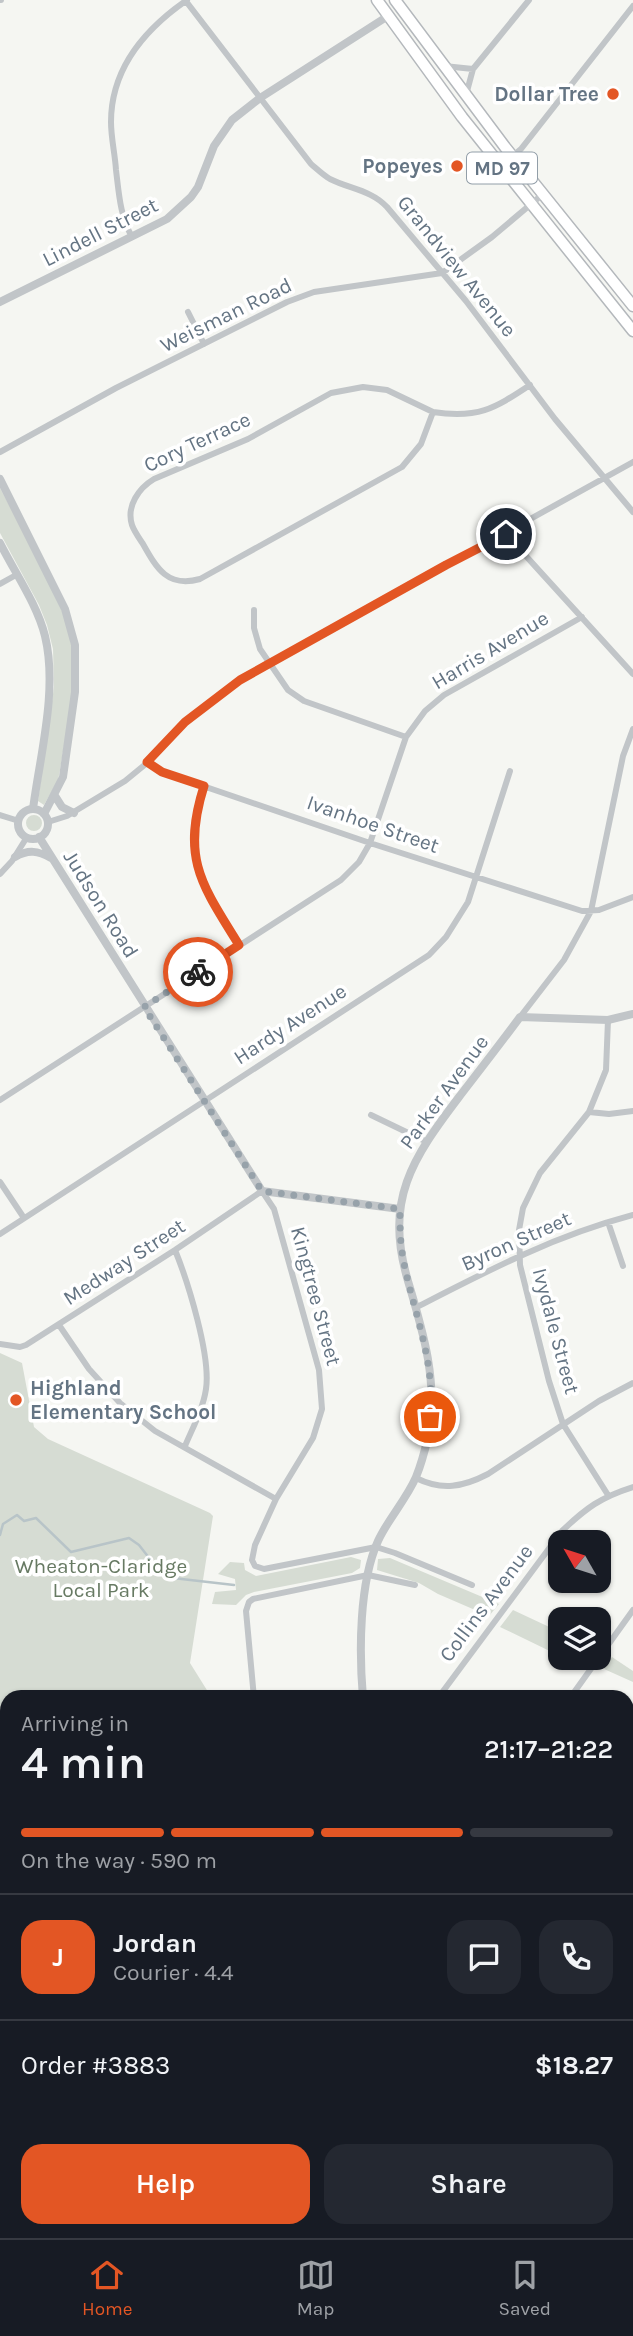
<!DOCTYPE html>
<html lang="en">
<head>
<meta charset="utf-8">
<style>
	body { margin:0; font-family:Karla,sans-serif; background:#242831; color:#f1f3f6; height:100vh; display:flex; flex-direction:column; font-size:26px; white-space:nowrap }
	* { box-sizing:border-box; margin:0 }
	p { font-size:23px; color:#9ea1a6 }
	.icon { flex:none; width:38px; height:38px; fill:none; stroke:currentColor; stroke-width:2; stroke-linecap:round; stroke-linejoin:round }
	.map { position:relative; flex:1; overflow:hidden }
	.drawer { position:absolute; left:0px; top:1690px; width:634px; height:548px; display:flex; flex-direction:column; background:#171b24; border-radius:21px 21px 0 0; box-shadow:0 2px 5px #0004 }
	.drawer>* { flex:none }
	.needle { width:46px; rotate:309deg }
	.fabs { position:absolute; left:548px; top:1530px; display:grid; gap:14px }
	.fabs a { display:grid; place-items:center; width:63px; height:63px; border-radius:14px; background:#171b24; box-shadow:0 2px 5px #0004; font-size:35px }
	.pin { position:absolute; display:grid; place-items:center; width:60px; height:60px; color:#fff; margin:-30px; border:4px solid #fff; border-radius:50%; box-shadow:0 2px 7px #0007 }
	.courier { position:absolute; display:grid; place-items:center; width:70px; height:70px; margin:-35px; border:5px solid #e35624; border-radius:50%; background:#fff; color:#222; box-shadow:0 2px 9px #0007 }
	.summary em { font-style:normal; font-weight:600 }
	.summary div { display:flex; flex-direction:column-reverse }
	.summary { display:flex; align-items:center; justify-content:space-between; height:119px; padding:0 21px }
	h1 { font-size:46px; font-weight:600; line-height:52px }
	.bar { display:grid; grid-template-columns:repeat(4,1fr); gap:10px 7px; align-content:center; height:84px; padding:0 21px }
	.bar i { height:9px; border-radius:5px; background:#363941 }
	.bar .active { background:#e35624 }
	.bar p { grid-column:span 4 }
	.line { display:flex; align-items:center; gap:18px; padding:0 21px; border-top:2px solid #363941 }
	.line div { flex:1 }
	.round { display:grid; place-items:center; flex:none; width:74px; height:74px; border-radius:21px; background:#242831 }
	.primary-button { display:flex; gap:14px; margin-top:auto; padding:14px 21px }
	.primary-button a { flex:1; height:80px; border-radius:21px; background:#e35624; color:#fff; font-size:28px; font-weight:600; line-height:80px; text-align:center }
	.primary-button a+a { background:#242831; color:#f1f3f6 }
	.menu { display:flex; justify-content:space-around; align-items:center; height:98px; border-top:2px solid #363941; background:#171b24; font-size:19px; color:#9ea1a6 }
	.menu a { display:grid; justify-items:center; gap:4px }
	.menu .active { color:#e35624 }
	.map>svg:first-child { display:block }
	.green { fill:#d6dcd3 }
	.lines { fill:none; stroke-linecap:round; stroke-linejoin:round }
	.stream { stroke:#b8c4c8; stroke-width:2.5 }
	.primary-casing { stroke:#b4b8bc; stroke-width:13 }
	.minor { stroke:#c1c5c8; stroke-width:6 }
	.tertiary { stroke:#c1c5c8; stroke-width:8 }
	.primary { stroke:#fff; stroke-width:10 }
	.done { stroke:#97a2aa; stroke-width:7; stroke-dasharray:0 12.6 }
	.route { stroke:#e35624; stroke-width:9 }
	.poi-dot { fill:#e35624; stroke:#fff; stroke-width:2.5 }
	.labels { text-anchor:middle; stroke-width:7; stroke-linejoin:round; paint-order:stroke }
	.shield { fill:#fff; stroke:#929ea8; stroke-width:2 }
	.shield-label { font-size:19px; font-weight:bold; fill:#647483 }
	.poi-label { font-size:21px; font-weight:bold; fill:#647483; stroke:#fff; text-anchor:end }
	.street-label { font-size:21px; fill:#647483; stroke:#fff }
	.park-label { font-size:21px; fill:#677a63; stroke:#fff }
</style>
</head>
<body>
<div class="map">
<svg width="633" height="2238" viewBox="0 0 633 2238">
	<rect width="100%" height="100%" fill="#f5f6f2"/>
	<path class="green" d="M0,488C24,534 67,601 72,651C76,690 66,731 60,770L58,780L44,805L38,801L54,687L53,649L47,625L39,605L0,533Z
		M26 823a8 8 0 1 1 16 0a8 8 0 1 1-16 0Z
		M0,1353L22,1363L34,1427L48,1439L210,1513L213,1516L190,1663L210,1695L209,1697L7,1698V1772L0,1773Z
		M351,1557L361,1560L360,1568L352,1573L254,1592L246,1595L236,1605L212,1604L215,1592L236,1590L235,1579L218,1574L230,1562L244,1563L245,1570L256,1576Z
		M390,1558L499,1604L489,1616L438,1594L419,1583L377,1570L378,1559Z
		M513,1610L560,1632V1656L500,1627Z
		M612,1657L633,1671V1682L604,1669Z"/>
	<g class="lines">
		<path class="stream" d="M0,1535L3,1524L17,1515L24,1521L36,1518L71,1552L129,1538L139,1545L164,1577L234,1585"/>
		<g class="primary-casing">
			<path id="primary" d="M377,0L462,117L633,331
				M395,0L505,147L633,306
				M626,1915L633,1913
				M626,1933L633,1932
				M0,2034H7
				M0,2054H7"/>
		</g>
		<path class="minor" d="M0,0H1
			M185,0L311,164C317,169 323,175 330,179C350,189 371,190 387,207L466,301L555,419L633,512
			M444,66L473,69L466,95
			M473,69L529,0
			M501,166L521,149L633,6
			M132,237C120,216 119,194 116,170C115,154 111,138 111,122C111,68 145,29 187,0
			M188,312L204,344
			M363,387L387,390L433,412L421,444L402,467L200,579C168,588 157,569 143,544C139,538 134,531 132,525C126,506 139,488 154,479L248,439L331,393Z
			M433,412C477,419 494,409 530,385
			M0,452L116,388L287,302L314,292L442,273L492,237L543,194
			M506,534L633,674
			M0,584L16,575
			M254,610V628L260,649L288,690L304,701L406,737
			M147,763L162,772L370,843L582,911L599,910L633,897
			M204,786C181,859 202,885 239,945
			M0,815L19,821
			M48,822L67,816L125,781L147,763L185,722L240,680L633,462
			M0,874L12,861L27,837
			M520,1017L564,960L591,911L623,756L633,729
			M608,1020L606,1070L589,1112L540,1173L523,1208L519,1230L520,1265L549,1381L563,1424L608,1495
			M0,1100L341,880L359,862L370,843L406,737L425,711L444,695L582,617
			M589,1112L609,1114L633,1111
			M371,1115L425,1141
			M0,1182L24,1218
			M608,1222L623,1266
			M0,1234L429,955L446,937L468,902L510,771
			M175,1250C188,1282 211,1356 206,1389C203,1409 193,1427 185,1446
			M417,1307C489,1270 554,1236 633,1215
			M59,1325L89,1369L120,1403L155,1431L276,1499
			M0,1344L20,1347L26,1345L175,1250L262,1191L274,1209L319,1370L322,1409L313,1438L276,1499L255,1545L252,1560L255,1566L264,1569L376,1547L395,1553L472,1585
			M416,1478C442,1491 463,1487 488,1474L599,1401L633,1383
			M254,1698L246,1611L249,1602L253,1599L368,1575L415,1585
			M438,1698L562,1531C586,1508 601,1497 633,1487
			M570,1698L633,1610
			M626,1824L633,1808
			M626,1849L633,1876
			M626,2132L633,2130
			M0,2174H7
			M270,2231V2238
			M587,2231L589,2238
			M85,2238L86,2231"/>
		<path class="tertiary" d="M0,302L167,219L191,197L198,187L214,146L232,120L260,98L388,16
			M0,479L65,609L75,645V692L63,777L44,814
			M0,543C15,573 37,604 45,636C58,690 40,755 33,809
			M55,796L62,807L74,813
			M18 824a15 15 0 1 1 30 0a15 15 0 1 1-30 0Z
			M39,837L262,1191L400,1209
			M15,857C29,849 38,851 51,858
			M363,1698C359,1652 359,1583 378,1541C388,1519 406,1500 416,1477C421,1465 425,1450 428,1437C439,1384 423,1331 408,1281C384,1200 412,1159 459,1097C479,1071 500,1044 520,1017L608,1020L633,1014
			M409,2231V2238"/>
		<use href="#primary" class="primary"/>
	</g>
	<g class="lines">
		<path class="done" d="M198,972L144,1007L262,1191L400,1209C400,1226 400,1242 403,1258C413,1312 436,1361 430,1417"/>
		<path class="route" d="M198,972L239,945C202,885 181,859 204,786L162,772L147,762L185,722L240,680L446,565L506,534"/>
	</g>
	<g class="poi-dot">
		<circle cx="613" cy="94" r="7"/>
		<circle cx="457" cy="166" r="7"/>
		<circle cx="16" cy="1400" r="7"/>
	</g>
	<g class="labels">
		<rect class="shield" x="467" y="152.5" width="70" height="31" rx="5"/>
		<g class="shield-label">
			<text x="502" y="175">MD 97</text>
		</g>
		<g class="poi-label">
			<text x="599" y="101">Dollar Tree</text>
			<text x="443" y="173">Popeyes</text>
			<text x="30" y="1395" text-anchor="start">Highland<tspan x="30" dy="24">Elementary School</tspan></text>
		</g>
		<g class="street-label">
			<text transform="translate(100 232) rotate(-27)" y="7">Lindell Street</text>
			<text transform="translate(457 266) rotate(51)" y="7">Grandview Avenue</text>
			<text transform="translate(226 315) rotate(-26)" y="7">Weisman Road</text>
			<text transform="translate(197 442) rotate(-25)" y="7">Cory Terrace</text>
			<text transform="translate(490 650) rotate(-31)" y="7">Harris Avenue</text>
			<text transform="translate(373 824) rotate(19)" y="7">Ivanhoe Street</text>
			<text transform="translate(101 904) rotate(58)" y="7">Judson Road</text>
			<text transform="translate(290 1024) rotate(-33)" y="7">Hardy Avenue</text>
			<text transform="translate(444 1092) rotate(-54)" y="7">Parker Avenue</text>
			<text transform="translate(516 1241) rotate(-24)" y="7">Byron Street</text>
			<text transform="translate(124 1262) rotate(-33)" y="7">Medway Street</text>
			<text transform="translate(316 1296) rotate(75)" y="7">Kingtree Street</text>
			<text transform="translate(556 1331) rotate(75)" y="7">Ivydale Street</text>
			<text transform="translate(486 1603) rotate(-53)" y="7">Collins Avenue</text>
		</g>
		<g class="park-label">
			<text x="101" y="1573">Wheaton-Claridge<tspan x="101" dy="24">Local Park</tspan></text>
		</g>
	</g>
</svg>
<div class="fabs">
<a><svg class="needle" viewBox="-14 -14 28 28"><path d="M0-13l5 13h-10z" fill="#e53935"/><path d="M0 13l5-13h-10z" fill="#9ea1a6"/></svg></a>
<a><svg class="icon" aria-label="layers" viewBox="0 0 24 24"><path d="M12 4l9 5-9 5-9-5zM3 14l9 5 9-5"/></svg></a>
</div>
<div class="pin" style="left:430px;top:1417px;background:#ea580c"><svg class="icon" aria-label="bag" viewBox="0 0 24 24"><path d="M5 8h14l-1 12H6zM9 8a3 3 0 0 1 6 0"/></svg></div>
<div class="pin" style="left:506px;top:534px;background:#1f2937"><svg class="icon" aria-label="home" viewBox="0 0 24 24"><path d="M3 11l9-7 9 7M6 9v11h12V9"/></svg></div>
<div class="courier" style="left:198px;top:972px"><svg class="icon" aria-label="bike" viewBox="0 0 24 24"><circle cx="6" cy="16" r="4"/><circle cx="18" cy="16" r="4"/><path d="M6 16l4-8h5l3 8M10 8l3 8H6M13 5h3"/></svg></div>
<section class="drawer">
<div class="summary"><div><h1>4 min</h1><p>Arriving in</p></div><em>21:17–21:22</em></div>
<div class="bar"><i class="active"></i><i class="active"></i><i class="active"></i><i></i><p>On the way · 590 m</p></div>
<div class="line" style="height:126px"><b class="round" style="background:#e35624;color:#fff">J</b><div><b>Jordan</b><p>Courier · 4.4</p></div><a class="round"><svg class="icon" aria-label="chat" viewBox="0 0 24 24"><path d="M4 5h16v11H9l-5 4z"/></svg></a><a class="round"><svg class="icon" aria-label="phone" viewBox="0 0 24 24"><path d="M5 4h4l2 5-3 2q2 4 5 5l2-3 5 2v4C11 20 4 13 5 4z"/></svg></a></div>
<div class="line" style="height:91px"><div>Order #3883</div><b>$18.27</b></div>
<div class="primary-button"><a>Help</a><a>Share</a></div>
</section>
</div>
<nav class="menu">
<a class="active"><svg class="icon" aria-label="home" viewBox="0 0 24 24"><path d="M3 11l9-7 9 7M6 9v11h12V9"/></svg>Home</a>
<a><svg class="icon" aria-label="map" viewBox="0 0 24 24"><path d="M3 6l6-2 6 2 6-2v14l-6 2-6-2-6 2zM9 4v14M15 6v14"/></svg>Map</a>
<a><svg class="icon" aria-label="saved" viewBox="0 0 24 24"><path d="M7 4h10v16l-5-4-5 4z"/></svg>Saved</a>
</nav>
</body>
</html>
